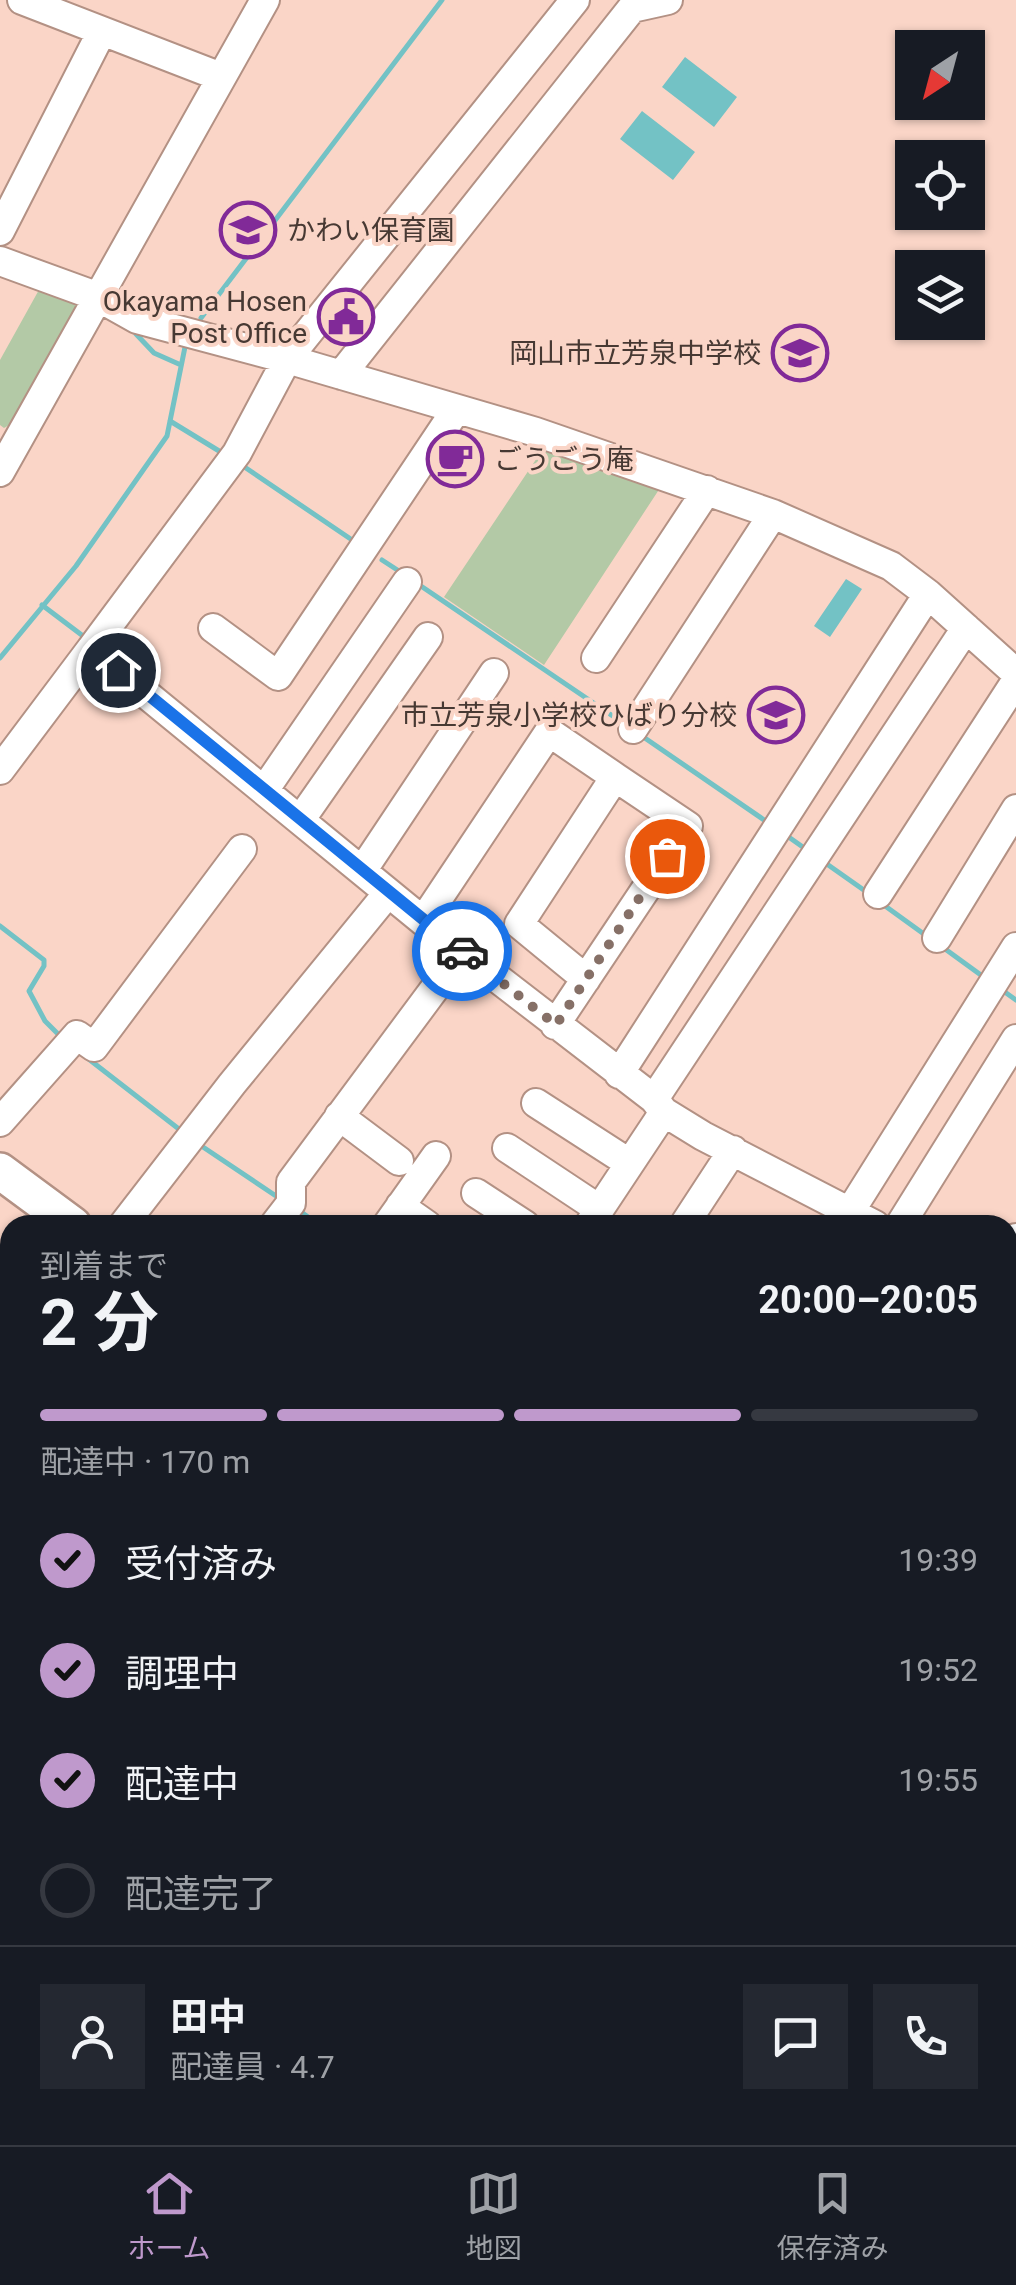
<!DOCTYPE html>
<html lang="ja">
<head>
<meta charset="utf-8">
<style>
	body { margin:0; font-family:Roboto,"Noto Sans JP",sans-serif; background:#242831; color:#f1f3f6; height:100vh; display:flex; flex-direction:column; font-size:38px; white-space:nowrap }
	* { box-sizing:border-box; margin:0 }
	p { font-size:32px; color:#9ea1a6 }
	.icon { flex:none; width:55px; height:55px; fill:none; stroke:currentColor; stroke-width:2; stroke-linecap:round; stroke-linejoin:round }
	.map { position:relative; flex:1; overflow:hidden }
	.side { position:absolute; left:0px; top:1215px; width:1018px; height:930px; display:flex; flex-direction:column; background:#171b24; border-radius:30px 30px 0 0; box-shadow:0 2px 8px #0004 }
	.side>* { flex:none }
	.needle { width:65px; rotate:216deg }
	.fabs { position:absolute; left:895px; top:30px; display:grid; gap:20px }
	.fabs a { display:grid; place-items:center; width:90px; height:90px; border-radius:0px; background:#171b24; box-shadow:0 2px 8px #0004; font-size:50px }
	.pin { position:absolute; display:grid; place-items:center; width:85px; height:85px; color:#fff; margin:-42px; border:5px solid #fff; border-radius:50%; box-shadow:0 2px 10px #0007 }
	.courier { position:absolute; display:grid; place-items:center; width:100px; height:100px; margin:-50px; border:8px solid #1a73e8; border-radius:50%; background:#fff; color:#222; box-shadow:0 2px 12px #0007 }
	.summary em { font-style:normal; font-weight:700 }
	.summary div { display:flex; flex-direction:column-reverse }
	.summary { display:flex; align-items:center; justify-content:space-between; height:170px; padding:0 40px }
	h1 { font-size:65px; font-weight:700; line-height:75px }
	.bar { display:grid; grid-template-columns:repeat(4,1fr); gap:15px 10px; align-content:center; height:120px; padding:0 40px }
	.bar i { height:12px; border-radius:8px; background:#363941 }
	.bar .active { background:#bf99cc }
	.bar p { grid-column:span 4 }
	.line { display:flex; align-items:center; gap:25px; padding:0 40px; border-top:2px solid #363941 }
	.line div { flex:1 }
	.round { display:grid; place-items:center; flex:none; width:105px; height:105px; border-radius:0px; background:#242831 }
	ol { padding:0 40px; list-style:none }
	li { display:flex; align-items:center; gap:30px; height:110px }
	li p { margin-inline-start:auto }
	li .icon { padding:10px; border-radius:50%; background:#bf99cc; color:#111; stroke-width:4 }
	li:last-child { color:#9ea1a6 }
	li i { width:55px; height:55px; border:5px solid #363941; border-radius:50% }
	.menu { display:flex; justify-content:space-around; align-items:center; height:140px; border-top:2px solid #363941; background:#171b24; font-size:28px; color:#9ea1a6 }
	.menu a { display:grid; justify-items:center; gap:5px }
	.menu .active { color:#bf99cc }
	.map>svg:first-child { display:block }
	.green { fill:#b3c9a6 }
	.water { fill:#73c2c5 }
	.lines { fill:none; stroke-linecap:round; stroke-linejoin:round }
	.stream { stroke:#73c2c5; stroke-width:5 }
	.minor-casing { stroke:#b39184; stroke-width:32 }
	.major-casing { stroke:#b39184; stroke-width:40 }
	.highway-casing { stroke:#b39184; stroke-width:45 }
	.minor { stroke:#fff; stroke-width:28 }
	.major { stroke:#fff; stroke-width:35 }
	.highway { stroke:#fff; stroke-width:40 }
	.done { stroke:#867067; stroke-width:10; stroke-dasharray:0 18 }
	.route { stroke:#1a73e8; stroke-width:12 }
	.labels { text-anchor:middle; stroke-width:8; stroke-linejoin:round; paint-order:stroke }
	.poi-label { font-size:28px; fill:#473933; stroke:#fad5c7; text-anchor:end }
</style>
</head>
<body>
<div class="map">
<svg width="1016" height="2145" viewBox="0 0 1016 2145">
	<rect width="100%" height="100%" fill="#fad5c7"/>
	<path class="green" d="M40,288L86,303L11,424L4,428L0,425V360Z
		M545,446L662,485L544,665L444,597Z"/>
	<path class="water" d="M685,57L737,97L714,127L662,87Z
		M642,111L695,152L673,180L620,139Z
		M846,579L862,589L830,637L814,626Z"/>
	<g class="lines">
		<path class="stream" d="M201,318L442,0
			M137,328L136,334L154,353L181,365
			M170,421L224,454
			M240,464L358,544
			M382,560L402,573
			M415,582L626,725
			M42,605L87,639
			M0,658L76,566L167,436L185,347
			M639,734L770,824
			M783,833L807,850
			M824,862L868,893
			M881,903L928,937
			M0,926L44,960V966L29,991L45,1021L62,1038
			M941,946L985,978
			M1002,990L1016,1000
			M86,1057L184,1133
			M197,1143L279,1198
			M297,1209L319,1225
			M86,1217L97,1225
			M1008,1798L1016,1802
			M754,2145L759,2135"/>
		<g class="minor-casing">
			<path id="minor" d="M22,0L221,77
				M0,231L102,31
				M0,261L96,296L137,319L287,359L536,432L773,514L891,566L928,594L1016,673
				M341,375L632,8L668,0
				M0,472L265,0
				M213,628L278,676L456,410
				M91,649L237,453L287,359L575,0
				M596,658L707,490
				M633,729L773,514
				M0,770L91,649L423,921L654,1099L664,1112L703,1136L875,1225
				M265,789L407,582
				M301,819L428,637
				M362,871L494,673
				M878,894L1016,681
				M423,921L549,732L615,777
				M937,938L1016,809
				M555,1025L688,826L615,777L519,924L586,979
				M619,1074L928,594
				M654,1099L966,628
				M536,1103L629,1163
				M339,1116L399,1161
				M0,1122L77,1035L94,1047L242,849
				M507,1148L599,1209
				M476,1193L525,1225
				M856,1202L1016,947
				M400,1206L427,1225
				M123,1225L232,1084L388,893
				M274,1225L291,1203V1182L447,972
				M387,1225L436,1156
				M589,1225L664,1112
				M684,1225L733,1150
				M900,1225L1016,1039
				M1008,1252L1016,1238
				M1008,1300L1016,1305
				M0,1379L10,1366
				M1008,1497L1016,1483
				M0,1641L10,1647
				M0,1874L10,1886
				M0,2039L10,2030
				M850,2135L873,2145
				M581,2145L588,2135
				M610,2145L616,2135
				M636,2145L642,2135"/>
		</g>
		<g class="major-casing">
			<path id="major" d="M0,1171L73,1225
				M1008,1732L1016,1730
				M1008,1822L1016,1827"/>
		</g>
		<g class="highway-casing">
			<path id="highway" d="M1008,1867L1016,1864
				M1008,1915L1016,1913
				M109,2145L143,2135
				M202,2145L233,2135
				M270,2145L303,2135"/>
		</g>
		<use href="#minor" class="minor"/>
		<use href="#major" class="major"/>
		<use href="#highway" class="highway"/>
	</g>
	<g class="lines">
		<path class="done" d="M462,951L556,1025L667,856"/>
		<path class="route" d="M118,670L462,951"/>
	</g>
	<defs>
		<g id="school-ring" transform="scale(2.875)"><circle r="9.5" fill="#fad5c7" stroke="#812a98" stroke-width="1.5"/><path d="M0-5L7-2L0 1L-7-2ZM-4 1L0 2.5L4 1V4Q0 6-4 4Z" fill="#812a98"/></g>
		<g id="civic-ring" transform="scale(2.875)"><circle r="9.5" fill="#fad5c7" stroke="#812a98" stroke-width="1.5"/><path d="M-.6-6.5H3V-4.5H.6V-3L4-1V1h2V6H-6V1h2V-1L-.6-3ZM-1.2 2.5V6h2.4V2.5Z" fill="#812a98"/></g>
		<g id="cafe-ring" transform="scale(2.875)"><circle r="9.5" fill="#fad5c7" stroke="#812a98" stroke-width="1.5"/><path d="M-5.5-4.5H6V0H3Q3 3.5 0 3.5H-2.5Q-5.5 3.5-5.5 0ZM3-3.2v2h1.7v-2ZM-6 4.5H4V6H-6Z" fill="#812a98"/></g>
	</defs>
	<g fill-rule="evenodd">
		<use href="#school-ring" x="248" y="230"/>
		<use href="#civic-ring" x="346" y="317"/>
		<use href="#school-ring" x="800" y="353"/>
		<use href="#cafe-ring" x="455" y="459"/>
		<use href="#school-ring" x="776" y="715"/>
	</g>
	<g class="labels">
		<g class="poi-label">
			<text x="287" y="240" text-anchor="start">かわい保育園</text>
			<text x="307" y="311">Okayama Hosen<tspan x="307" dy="32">Post Office</tspan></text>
			<text x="761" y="363">岡山市立芳泉中学校</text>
			<text x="494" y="469" text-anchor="start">ごうごう庵</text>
			<text x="737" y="725">市立芳泉小学校ひばり分校</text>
		</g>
	</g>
</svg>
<div class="fabs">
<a><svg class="needle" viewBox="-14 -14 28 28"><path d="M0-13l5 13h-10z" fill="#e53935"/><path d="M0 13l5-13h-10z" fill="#9ea1a6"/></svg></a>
<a><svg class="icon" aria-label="locate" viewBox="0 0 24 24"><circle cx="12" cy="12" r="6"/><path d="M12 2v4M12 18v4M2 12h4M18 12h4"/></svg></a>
<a><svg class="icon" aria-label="layers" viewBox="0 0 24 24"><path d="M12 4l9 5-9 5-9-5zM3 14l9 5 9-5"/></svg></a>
</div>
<div class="pin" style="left:667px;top:856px;background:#ea580c"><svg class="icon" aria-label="bag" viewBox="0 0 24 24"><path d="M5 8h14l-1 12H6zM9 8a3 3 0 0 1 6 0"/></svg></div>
<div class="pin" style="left:118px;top:670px;background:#1f2937"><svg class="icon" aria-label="home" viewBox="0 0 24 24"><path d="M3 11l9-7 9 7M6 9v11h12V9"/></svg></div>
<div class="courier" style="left:462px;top:951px"><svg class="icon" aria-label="car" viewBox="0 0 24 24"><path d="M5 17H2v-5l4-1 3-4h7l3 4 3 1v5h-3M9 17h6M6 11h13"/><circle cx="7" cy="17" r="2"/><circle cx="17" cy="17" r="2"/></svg></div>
<section class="side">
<div class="summary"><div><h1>2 分</h1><p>到着まで</p></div><em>20:00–20:05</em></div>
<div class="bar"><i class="active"></i><i class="active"></i><i class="active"></i><i></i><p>配達中 · 170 m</p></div>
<ol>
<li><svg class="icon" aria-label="check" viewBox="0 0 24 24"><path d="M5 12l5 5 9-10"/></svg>受付済み<p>19:39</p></li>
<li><svg class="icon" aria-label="check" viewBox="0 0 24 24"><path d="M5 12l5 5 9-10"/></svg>調理中<p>19:52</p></li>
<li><svg class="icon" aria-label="check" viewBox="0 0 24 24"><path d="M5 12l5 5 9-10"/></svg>配達中<p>19:55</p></li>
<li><i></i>配達完了</li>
</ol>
<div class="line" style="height:180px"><a class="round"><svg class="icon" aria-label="person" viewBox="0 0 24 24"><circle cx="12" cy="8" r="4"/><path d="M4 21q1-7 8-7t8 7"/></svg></a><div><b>田中</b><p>配達員 · 4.7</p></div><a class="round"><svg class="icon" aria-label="chat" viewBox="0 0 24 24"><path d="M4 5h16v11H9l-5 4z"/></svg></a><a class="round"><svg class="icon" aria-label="phone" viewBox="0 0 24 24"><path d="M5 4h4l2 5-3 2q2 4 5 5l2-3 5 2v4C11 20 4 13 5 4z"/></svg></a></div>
</section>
</div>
<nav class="menu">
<a class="active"><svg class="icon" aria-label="home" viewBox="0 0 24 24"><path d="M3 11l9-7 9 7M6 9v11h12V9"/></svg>ホーム</a>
<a><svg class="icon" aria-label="map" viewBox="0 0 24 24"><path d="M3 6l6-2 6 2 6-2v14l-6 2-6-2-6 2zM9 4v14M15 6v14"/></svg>地図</a>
<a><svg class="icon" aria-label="saved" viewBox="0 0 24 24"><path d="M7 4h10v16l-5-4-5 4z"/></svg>保存済み</a>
</nav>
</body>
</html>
